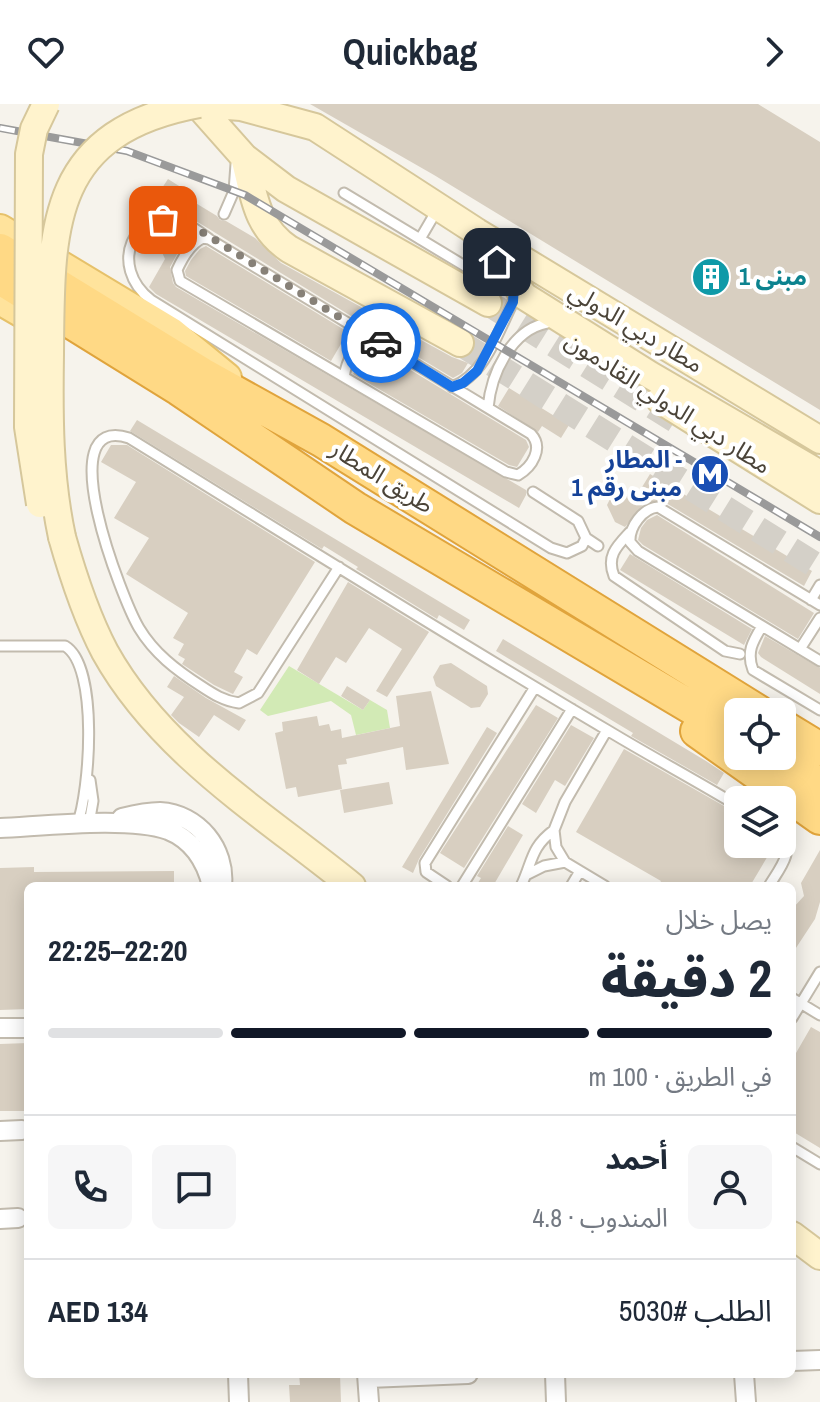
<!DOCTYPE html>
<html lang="ar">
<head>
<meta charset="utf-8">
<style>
	body { margin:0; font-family:"Archivo Narrow","Noto Sans Arabic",sans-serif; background:#f6f6f7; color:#1f2937; direction:rtl; height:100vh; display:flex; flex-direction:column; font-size:30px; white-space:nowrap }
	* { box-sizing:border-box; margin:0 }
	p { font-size:26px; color:#747a83 }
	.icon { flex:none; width:44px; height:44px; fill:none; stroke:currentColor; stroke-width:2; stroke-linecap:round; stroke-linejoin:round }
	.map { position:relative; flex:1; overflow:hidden; direction:ltr }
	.drawer { position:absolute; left:24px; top:778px; width:772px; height:496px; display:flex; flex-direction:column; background:#fff; border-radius:12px; box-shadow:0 4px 20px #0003; direction:rtl }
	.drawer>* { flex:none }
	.fabs { position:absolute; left:724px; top:594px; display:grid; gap:16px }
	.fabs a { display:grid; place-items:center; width:72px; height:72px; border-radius:12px; background:#fff; box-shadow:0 4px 20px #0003; font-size:40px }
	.pin { position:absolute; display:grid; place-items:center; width:68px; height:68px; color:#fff; margin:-34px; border-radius:16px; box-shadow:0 4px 12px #0006 }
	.courier { position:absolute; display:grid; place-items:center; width:80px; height:80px; margin:-40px; border:6px solid #1a73e8; border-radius:50%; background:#fff; color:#222; box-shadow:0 2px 10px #0007 }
	.headline em { font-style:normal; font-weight:800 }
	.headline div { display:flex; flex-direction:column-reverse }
	.headline { display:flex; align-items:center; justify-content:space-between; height:136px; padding:0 24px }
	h1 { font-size:52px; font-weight:800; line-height:60px }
	.bar { display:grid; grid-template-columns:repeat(4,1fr); gap:12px 8px; align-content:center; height:96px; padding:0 24px }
	.bar i { height:10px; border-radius:6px; background:#e0e1e3 }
	.bar .current { background:#111827 }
	.bar p { grid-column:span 4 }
	.line { display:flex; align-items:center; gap:20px; padding:0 24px; border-top:2px solid #e0e1e3 }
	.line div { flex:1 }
	.round { display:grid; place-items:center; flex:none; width:84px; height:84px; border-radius:12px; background:#f6f6f7 }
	header { display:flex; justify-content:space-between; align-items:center; height:104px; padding:0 24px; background:#fff; font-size:36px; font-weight:800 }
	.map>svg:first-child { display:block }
	.green { fill:#d2eab5 }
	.building { fill:#d8cfc1 }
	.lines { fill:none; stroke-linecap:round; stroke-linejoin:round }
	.secondary-tunnel { stroke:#d4d0c8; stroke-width:26; stroke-dasharray:26 13; stroke-linecap:butt }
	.service-casing { stroke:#c2bbae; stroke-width:13 }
	.minor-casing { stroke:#c2bbae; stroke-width:22 }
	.secondary-casing { stroke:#d6c79b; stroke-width:30 }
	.primary-casing { stroke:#e6c16a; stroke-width:34 }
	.trunk-casing { stroke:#e0a43c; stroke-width:36 }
	.service { stroke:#fff; stroke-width:9 }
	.minor { stroke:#fff; stroke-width:18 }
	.secondary { stroke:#fff3cd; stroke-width:26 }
	.primary { stroke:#ffe39c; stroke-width:30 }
	.trunk { stroke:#ffd985; stroke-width:32 }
	.rail-casing { stroke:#9a9a9a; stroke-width:8 }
	.rail { stroke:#fff; stroke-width:5; stroke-dasharray:15; stroke-linecap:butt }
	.secondary-bridge-casing { stroke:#d6c79b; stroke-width:30; stroke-linecap:butt }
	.secondary-bridge { stroke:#fff3cd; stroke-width:26 }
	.done { stroke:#878178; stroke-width:8; stroke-dasharray:0 14.4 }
	.route { stroke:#1a73e8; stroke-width:10 }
	.labels { text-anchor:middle; stroke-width:8; stroke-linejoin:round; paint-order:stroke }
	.culture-label { font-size:24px; font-weight:bold; fill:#0d838f; stroke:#fff; text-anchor:start }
	.street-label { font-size:24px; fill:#4b4439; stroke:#fff }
	.transit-label { font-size:24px; font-weight:bold; fill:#164399; stroke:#fff; text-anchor:end }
</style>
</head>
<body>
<header><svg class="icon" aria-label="forward" viewBox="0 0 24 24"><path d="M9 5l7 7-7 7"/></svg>Quickbag<svg class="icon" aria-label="heart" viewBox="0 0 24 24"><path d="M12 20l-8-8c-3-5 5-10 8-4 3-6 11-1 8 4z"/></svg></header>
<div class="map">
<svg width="820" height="1298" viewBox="0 0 820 1298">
	<rect width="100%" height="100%" fill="#f6f3ec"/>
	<path class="green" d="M289,562L363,606L370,596L387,606L390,624L356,631L351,611L331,597L268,612L260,606Z"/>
	<path class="building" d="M310,0H758L820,38V306L434,71Z
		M168,75L187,87L184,92L217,112L220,116L226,117L255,134L281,159L452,253L468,259L462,269L453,274L378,229L380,226L357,213L356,215L196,117L175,109L154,96Z
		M170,124L192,132L181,143L170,163L173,179L176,183L526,386V391L519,404L156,190L149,183L165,155L156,135L162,125Z
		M206,142L348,228L331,257L186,172L185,167L191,156L200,145Z
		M371,242L526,336L529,343L517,363L509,361L353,270Z
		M509,284L569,321L561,334L542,322L538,328L498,302Z
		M137,316L470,516L464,526L439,511L437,515L356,465L358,463L324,442L322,445L130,327Z
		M111,341H127L315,458L257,551L247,545L234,568L243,573L233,590L214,581L182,560L185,555L178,551L184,540L173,534L188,509L126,470L149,434L114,414L136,378L101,358Z
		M650,370L812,467L804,482L661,396L643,401L625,423L615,418L607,401L611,393L639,388Z
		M657,411L814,509L798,535L643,441L638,436L641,424L647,416Z
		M630,450L752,525L744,541L620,466Z
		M348,478L429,528L387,593L376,587L402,545L369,524L346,559L336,553L319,580L297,566Z
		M765,532L820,564V590L761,553L758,549Z
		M503,535L706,657L724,669L717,681L631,632L633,629L496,547Z
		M451,559L487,582L488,590L480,603L471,604L436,582L433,573L440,561Z
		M174,572L206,594L246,616L239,627L214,611L199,633L179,619L171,611L184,593L167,583Z
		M347,582L370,596L363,606L341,592Z
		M431,587L449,660L406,666L403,643L346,655L347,660L338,661L342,685L298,693L296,683L286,685L275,629L283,627L282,618L317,612L319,622L329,620L331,627L341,625L342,634L400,622L396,592Z
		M536,601L558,614L464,764L440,749Z
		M571,621L594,634L565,682L555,676L536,709L522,700Z
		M487,623L497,629L419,755L413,769L402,763Z
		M624,645L738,710V740H775L750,782H658L661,777L576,728Z
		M389,678L393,700L344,709L340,686Z
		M508,722L523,731L493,782H476L481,774L477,772Z
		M820,746V798L815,815L792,850V805L804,792L801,779Z
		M34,763V768L174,767V782H28V905L0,906V764Z
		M811,923L820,928V1044L792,1027V956Z
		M28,939V1007H0V940Z
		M299,1270H340L341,1298H290L289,1281H300Z"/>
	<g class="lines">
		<path class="secondary-tunnel" d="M488,199L677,317
			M460,239L820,464"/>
		<g class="service-casing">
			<path id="service" d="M344,89L473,167
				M224,110L234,87L236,60
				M203,134L209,135L531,330C544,344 532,363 518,371L506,368L180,177L177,166C182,155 191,139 203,134Z
				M209,135C200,128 192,122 182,118C134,102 107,162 151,196L551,444L567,449L582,442L586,434
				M420,135L437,106
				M344,273C347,255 354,243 370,233
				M452,283C485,271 498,228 513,198L514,189
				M488,304C491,270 511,226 547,219
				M533,388L578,417L586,434L598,442
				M630,428C617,442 606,452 614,472L725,547L740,550
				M339,463L258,589L239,599C224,597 213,590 201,582C176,566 154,549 139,524C123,497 48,308 129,334C288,432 446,531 607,626C650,652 695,676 738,702
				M811,496L820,481
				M820,501L658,403C643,404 629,423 630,438L638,447L820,557
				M762,522C753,537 746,548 753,566L820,606
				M0,542H65C99,562 90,687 77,721
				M800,545L820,514
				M89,720L93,697L90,676
				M526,771L544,762L565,758
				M447,782L426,768L425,759L535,583
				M462,782L572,605
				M521,782C533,757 530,744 554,726
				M571,782L580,767
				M605,782L565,758L556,743L554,726L565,698L607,626
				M769,782C779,765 795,748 782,730
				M792,894L820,911
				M792,914L820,868
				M792,1043L820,1060"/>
		</g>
		<g class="minor-casing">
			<path id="minor" d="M122,714C134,711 147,708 160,708C198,710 226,745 222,782
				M0,724C43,722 130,712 168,726C193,736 206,757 212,782
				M0,924H28
				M0,1027L22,1026
				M0,1115L18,1114
				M792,1257L820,1256
				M238,1270L239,1298
				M367,1270L369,1298
				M555,1270L556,1298
				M744,1270L746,1298
				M368,1274L468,1270"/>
		</g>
		<g class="secondary-casing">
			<path id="secondary" d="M197,0L244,53L286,85L488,199
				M201,0L241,3L315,23L477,128L820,336
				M244,53C254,90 255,122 289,145L460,239
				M482,135L524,192L650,271L820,370
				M660,296L820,396
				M62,433C73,472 86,512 105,548C161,649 265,711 352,782
				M792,1131L820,1152"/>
		</g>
		<g class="primary-casing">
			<path id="primary" d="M0,126L171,229L226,274
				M0,195L50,224"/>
		</g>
		<g class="trunk-casing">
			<path id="trunk" d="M0,146L202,270L321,336L759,608
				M0,174L179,285L355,404L738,631
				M782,622L820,645
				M697,627L820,714
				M773,652L820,680"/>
		</g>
		<use href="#service" class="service"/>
		<use href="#minor" class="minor"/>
		<use href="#secondary" class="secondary"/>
		<use href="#primary" class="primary"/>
		<use href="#trunk" class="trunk"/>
		<g class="rail-casing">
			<path id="rail" d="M0,24L127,47L245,91L820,433"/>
		</g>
		<use href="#rail" class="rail"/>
		<g class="secondary-bridge-casing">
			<path id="secondary-bridge" d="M40,400L28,323L29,50L34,25L46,0
				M62,433C49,372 49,312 50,250C51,123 48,28 199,0"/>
		</g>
		<use href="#secondary-bridge" class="secondary-bridge"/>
	</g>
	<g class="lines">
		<path class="done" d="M163,116L180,117L194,123L381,239"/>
		<path class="route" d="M381,239L452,283L463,279L477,267L513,198L514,180L497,158"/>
	</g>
	<defs>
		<g id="building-disc" transform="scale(2)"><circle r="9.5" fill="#0f9aa8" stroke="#fff"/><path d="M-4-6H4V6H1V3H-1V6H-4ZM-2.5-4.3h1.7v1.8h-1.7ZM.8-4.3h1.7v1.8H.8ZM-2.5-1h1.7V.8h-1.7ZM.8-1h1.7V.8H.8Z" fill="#fff"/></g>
		<g id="metro-disc" transform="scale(2)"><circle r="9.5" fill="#1a4fb4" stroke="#fff"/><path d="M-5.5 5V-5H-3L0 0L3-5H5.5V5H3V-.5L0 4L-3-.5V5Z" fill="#fff"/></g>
	</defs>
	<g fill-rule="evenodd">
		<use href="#building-disc" x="711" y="173"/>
		<use href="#metro-disc" x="710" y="370"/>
	</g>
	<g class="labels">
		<g class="culture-label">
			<text x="739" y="181">مبنى 1</text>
		</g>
		<g class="street-label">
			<text transform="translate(636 224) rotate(31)" y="8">مطار دبي الدولي</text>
			<text transform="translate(668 299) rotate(33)" y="8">مطار دبي الدولي القادمون</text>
			<text transform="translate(382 373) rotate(32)" y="8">طريق المطار</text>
		</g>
		<g class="transit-label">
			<text x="682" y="364">المطار -<tspan x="682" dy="28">مبنى رقم 1</tspan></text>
		</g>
	</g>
</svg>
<div class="fabs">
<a><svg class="icon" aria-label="locate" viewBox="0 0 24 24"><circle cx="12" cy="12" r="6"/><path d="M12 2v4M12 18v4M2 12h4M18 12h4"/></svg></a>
<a><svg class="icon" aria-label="layers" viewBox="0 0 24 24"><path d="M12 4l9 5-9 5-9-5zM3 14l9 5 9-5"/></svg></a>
</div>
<div class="pin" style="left:163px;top:116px;background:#ea580c"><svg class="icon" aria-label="bag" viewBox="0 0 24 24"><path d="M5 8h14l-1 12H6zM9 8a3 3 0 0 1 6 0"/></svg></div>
<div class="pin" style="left:497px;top:158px;background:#1f2937"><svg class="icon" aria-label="home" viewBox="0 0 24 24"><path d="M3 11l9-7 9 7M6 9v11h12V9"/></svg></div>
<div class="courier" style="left:381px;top:239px"><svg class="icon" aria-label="car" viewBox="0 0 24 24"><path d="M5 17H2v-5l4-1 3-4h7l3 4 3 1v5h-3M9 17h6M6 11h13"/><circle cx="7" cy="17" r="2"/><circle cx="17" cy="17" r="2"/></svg></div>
<section class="drawer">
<div class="headline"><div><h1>2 دقيقة</h1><p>يصل خلال</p></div><em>22:20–22:25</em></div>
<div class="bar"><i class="current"></i><i class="current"></i><i class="current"></i><i></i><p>في الطريق · 100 m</p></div>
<div class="line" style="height:144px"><a class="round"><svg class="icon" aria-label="person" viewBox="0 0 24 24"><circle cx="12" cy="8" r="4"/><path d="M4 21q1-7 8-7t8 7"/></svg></a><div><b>أحمد</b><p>المندوب · 4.8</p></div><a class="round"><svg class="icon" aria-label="chat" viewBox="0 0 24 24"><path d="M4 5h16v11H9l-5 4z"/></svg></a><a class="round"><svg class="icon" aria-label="phone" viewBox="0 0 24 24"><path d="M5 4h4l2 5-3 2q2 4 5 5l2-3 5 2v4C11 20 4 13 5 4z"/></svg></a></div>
<div class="line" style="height:104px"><div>الطلب #5030</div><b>AED 134</b></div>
</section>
</div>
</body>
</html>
